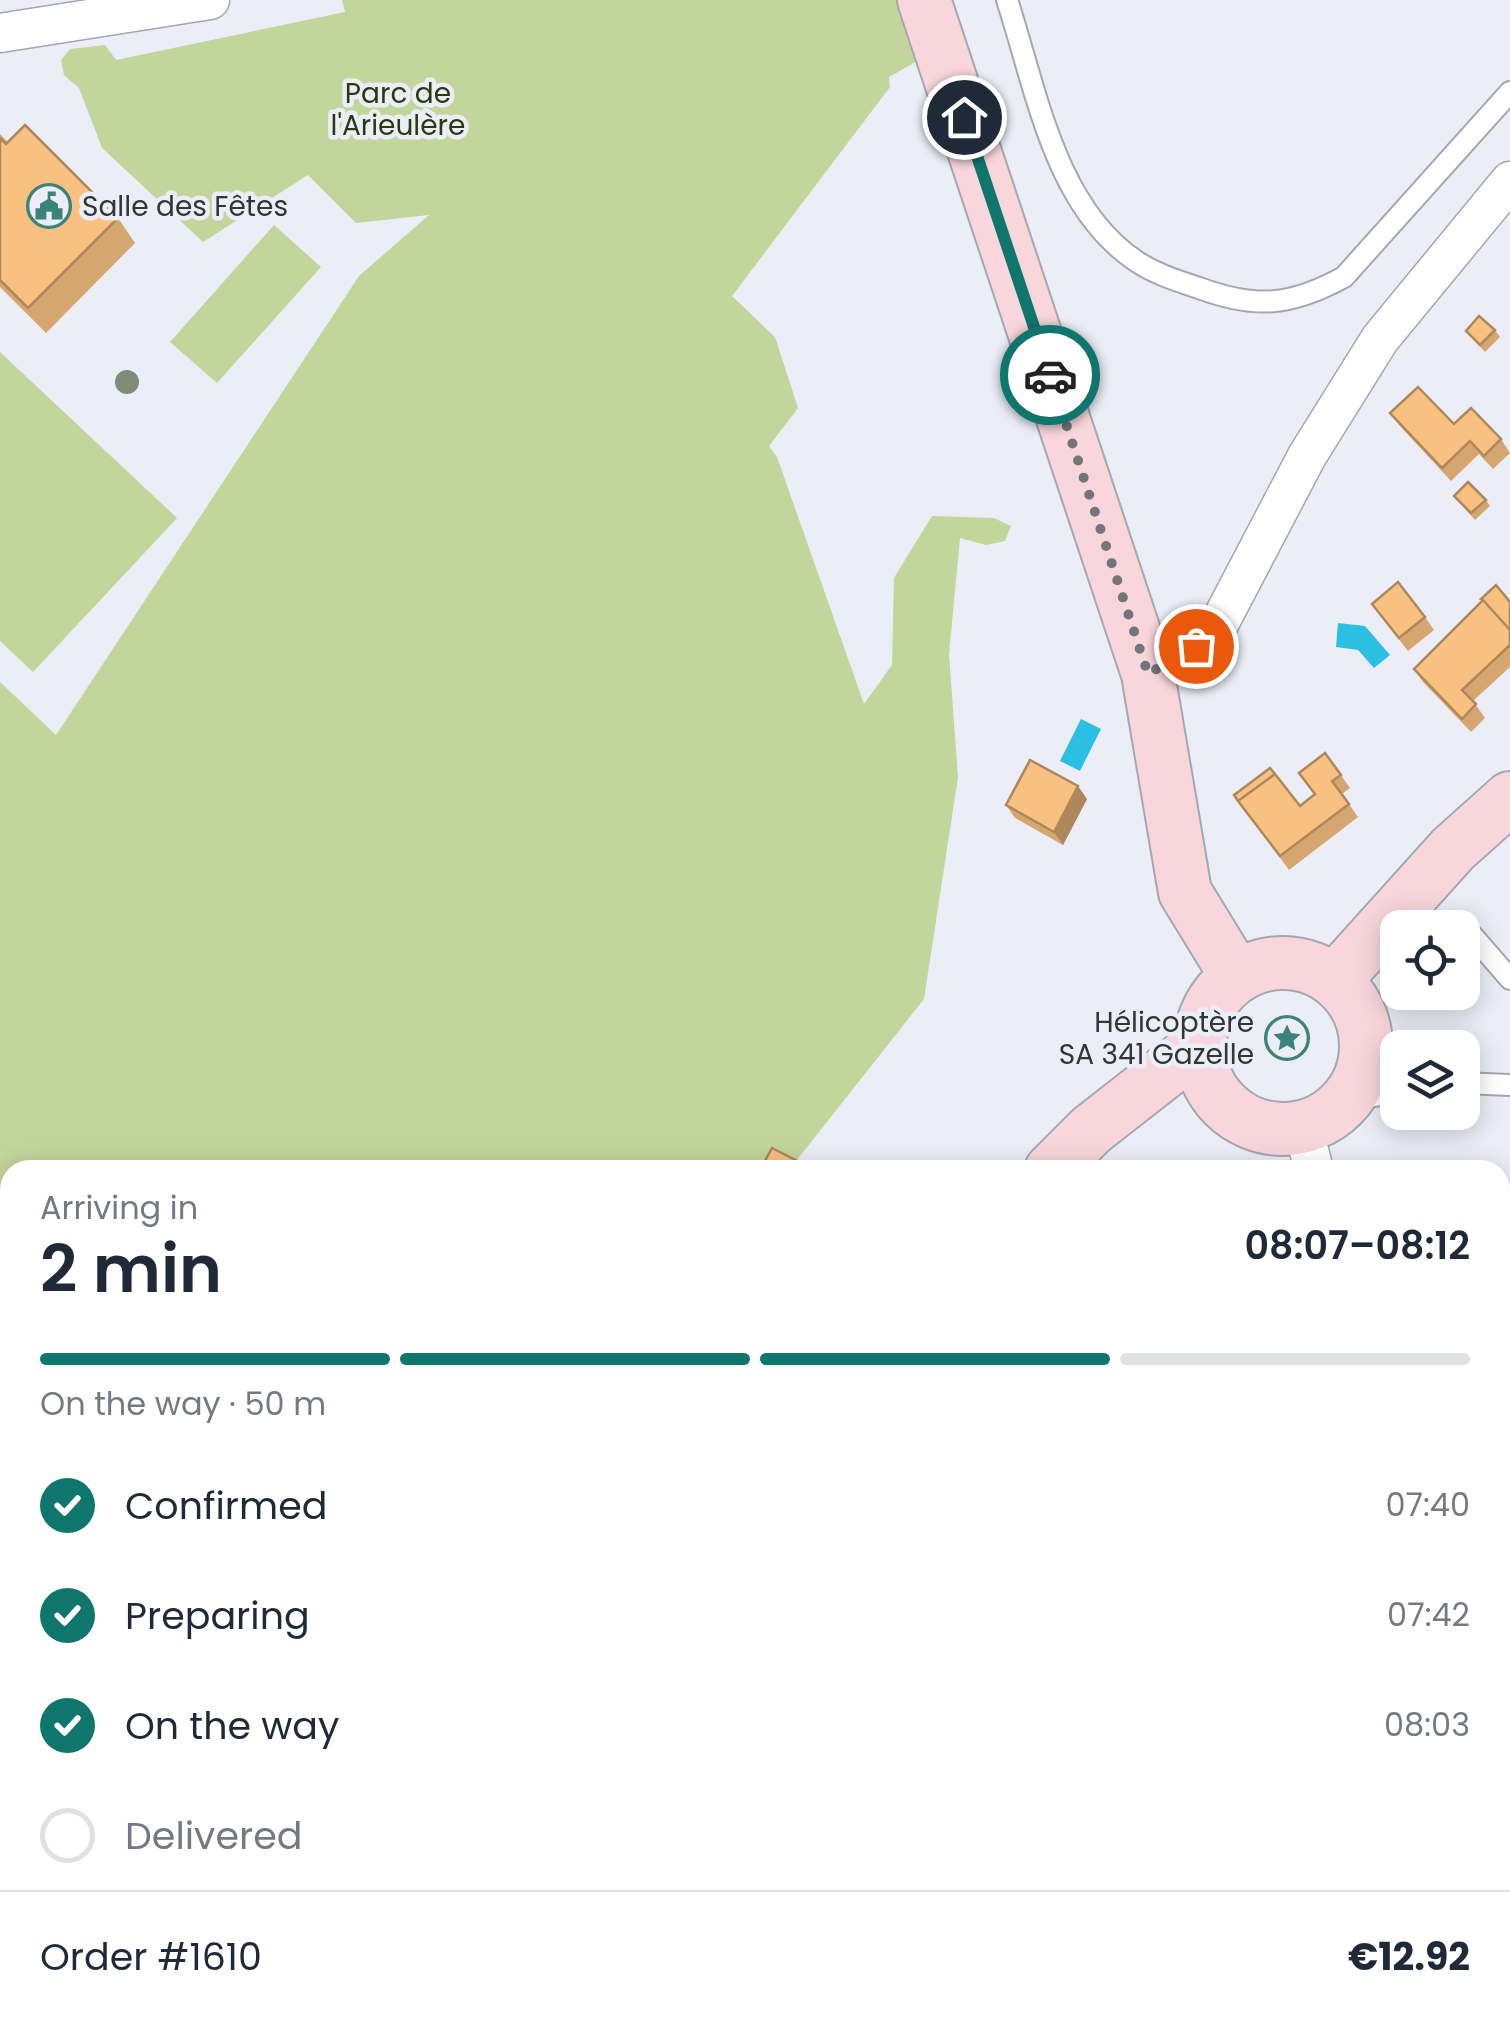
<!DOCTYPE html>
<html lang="en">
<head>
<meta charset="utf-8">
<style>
	body { margin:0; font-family:Poppins,sans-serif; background:#f2f2f3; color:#1f2937; height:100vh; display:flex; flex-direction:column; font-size:38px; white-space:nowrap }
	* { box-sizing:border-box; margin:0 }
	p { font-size:32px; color:#747a83 }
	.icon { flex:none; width:55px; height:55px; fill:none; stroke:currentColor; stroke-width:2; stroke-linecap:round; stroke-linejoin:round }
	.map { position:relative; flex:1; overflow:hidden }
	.sheet { position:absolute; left:0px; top:1160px; width:1510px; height:882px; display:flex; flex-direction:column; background:#fff; border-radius:30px 30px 0 0; box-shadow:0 5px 25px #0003 }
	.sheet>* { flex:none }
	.tools { position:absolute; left:1380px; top:910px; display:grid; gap:20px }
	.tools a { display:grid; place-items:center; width:100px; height:100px; border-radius:20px; background:#fff; box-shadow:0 5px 25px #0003; font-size:50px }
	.pin { position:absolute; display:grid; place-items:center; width:85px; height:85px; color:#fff; margin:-42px; border:5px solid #fff; border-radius:50%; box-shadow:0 2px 10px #0007 }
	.courier { position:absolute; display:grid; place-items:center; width:100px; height:100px; margin:-50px; border:8px solid #0f766e; border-radius:50%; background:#fff; color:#222; box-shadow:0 2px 12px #0007 }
	.summary em { font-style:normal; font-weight:600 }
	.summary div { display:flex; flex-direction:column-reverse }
	.summary { display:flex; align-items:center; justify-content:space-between; height:170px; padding:0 40px }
	h1 { font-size:65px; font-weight:600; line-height:75px }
	.bar { display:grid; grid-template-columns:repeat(4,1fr); gap:15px 10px; align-content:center; height:120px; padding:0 40px }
	.bar i { height:12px; border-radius:8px; background:#e0e1e3 }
	.bar .on { background:#0f766e }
	.bar p { grid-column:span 4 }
	.line { display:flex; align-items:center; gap:25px; padding:0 40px; border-top:2px solid #e0e1e3 }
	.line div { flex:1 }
	ol { padding:0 40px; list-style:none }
	li { display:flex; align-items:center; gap:30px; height:110px }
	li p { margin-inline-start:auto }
	li .icon { padding:10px; border-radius:50%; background:#0f766e; color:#fff; stroke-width:4 }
	li:last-child { color:#747a83 }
	li i { width:55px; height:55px; border:5px solid #e0e1e3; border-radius:50% }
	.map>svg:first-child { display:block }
	.green { fill:#c2d59b }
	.water { fill:#2bc0e3 }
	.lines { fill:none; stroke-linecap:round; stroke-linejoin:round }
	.lane-casing { stroke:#a5a7b0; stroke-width:24 }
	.street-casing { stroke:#a5a7b0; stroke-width:41 }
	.secondary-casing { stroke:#a5a7b0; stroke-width:56 }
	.lane { stroke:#fff; stroke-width:20 }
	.street { stroke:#fff; stroke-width:38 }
	.secondary { stroke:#f8d6dc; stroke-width:52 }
	.tree { fill:#828a78 }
	.wall { fill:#d5a670 }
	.shaded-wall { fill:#ae875b }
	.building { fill:#f8c182; stroke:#ae875b; stroke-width:2.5 }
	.done { stroke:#73757a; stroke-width:10; stroke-dasharray:0 18 }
	.route { stroke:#0f766e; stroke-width:12 }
	.labels { text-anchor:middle; stroke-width:9; stroke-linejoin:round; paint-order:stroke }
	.park-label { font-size:28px; fill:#2d3810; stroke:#ebeef7 }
	.poi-label { font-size:28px; fill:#333437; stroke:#ebeef7; text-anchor:start }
</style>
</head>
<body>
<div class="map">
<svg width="1510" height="2041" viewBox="0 0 1510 2041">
	<rect width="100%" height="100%" fill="#ebeef7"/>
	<path class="green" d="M342,0H906L926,56L889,77L890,87L732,296L775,337L798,408L769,446L777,457L864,704L892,665L894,578L932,516L994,518L1011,526L1005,541L986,545L960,538L949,654L958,777L924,999L789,1170H10V2032L126,2033L120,2041H0V682L56,735L359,276L429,215L356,223L308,175L203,242L102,148L79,88L64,75L61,60L70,49L105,45L116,60L345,12Z
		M274,225L321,267L217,383L170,342Z
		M0,352L177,518L33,672L0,641Z"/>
	<path class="water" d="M1338,623L1365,626L1390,655L1374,668L1358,650L1336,647Z
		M1081,719L1101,729L1080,771L1060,761Z"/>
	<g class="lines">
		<g class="lane-casing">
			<path id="lane" d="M1007,0C1036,88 1054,206 1136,261C1155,274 1178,281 1199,288C1256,309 1291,306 1344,277L1510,92
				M1471,934L1510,979
				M1366,1048H1398
				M1462,1083L1510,1085
				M1346,1101L1398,1092
				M1500,1470L1510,1465"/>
		</g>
		<g class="street-casing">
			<path id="street" d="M0,33L210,0
				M1148,674L1196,646L1219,624L1307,456L1380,339L1510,181
				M1303,1127L1314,1170
				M1500,1717L1510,1738"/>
		</g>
		<g class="secondary-casing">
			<path id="secondary" d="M924,0L1148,674L1185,892L1237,977
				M1200 1046a83 83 0 1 1 166 0a83 83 0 1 1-166 0Z
				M1335,980L1453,849L1510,798
				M1051,1170L1091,1130L1201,1044
				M495,2041L500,2032"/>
		</g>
		<use href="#lane" class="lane"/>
		<use href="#street" class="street"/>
		<use href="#secondary" class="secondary"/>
	</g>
	<circle class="tree" cx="127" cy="382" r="12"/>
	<path class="wall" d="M0,134L8,142L118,218L135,243L46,333L0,287Z
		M1495,330L1500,337L1485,352L1466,331Z
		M1390,413L1454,424L1501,439L1510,453L1493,469L1479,454L1451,481L1400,426Z
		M1454,496L1486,500L1490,506L1475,520Z
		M1510,602V667L1473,701L1485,718L1471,732L1423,682L1414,669Z
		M1372,605L1425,617L1434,630L1408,651Z
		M1325,753L1350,788L1342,794L1358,817L1289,870L1248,814L1300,806L1315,794Z
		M1087,799L1063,845L1015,818L1006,805Z"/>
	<path class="shaded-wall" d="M1078,786L1087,799L1063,845L1054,832Z
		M695,2032H712L707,2041H690Z"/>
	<path class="building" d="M25,125L118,218L28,308L0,280V138L6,144Z
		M1479,316L1495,330L1480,345L1466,331Z
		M1418,387L1454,424L1471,408L1501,439L1484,456L1470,441L1442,468L1390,413Z
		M1468,482L1486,500L1471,513L1454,496Z
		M1398,582L1425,617L1399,638L1372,604Z
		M1496,585L1510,602V630L1483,600L1481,599Z
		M1483,600L1510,630V645L1462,690L1476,704L1462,719L1414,669Z
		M1325,753L1341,775L1332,781L1349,804L1280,856L1238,801L1275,774L1300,806L1315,794L1299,773Z
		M1030,760L1078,786L1054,832L1006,805Z
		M1270,768L1275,774L1238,801L1234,795Z
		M772,1148L807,1166L804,1170H760Z
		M147,2032H191L195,2037L190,2041H154Z
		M652,2032H695L690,2041H647Z
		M895,2032H1086L1107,2041H892Z"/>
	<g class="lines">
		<path class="done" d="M1050,375L1148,674L1196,646"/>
		<path class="route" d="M964,117L1050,375"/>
	</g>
	<defs>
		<g id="civic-ring" transform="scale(2.25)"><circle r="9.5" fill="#ebeef7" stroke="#3c8278" stroke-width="1.5"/><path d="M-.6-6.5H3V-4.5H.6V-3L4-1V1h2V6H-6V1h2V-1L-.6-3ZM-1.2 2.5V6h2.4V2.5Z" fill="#3c8278"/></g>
		<g id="sight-ring" transform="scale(2.25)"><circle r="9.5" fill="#ebeef7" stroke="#3c8278" stroke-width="1.5"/><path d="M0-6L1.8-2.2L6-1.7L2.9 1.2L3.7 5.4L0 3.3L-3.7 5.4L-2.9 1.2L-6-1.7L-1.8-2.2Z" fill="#3c8278"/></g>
	</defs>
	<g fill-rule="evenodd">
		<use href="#civic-ring" x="49" y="206"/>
		<use href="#sight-ring" x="1287" y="1038"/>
	</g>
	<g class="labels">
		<g class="park-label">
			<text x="398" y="103">Parc de<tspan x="398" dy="32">l'Arieulère</tspan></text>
		</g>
		<g class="poi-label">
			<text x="82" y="216">Salle des Fêtes</text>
			<text x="1254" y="1032" text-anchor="end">Hélicoptère<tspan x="1254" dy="32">SA 341 Gazelle</tspan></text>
		</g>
	</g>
</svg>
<div class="tools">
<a><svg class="icon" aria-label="locate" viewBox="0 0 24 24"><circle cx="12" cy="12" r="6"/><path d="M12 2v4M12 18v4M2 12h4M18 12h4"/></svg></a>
<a><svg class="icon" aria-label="layers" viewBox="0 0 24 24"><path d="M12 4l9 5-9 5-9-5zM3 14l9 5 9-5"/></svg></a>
</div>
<div class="pin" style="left:1196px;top:646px;background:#ea580c"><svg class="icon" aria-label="bag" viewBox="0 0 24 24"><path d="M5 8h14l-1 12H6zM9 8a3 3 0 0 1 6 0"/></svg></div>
<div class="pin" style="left:964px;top:117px;background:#1f2937"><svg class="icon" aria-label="home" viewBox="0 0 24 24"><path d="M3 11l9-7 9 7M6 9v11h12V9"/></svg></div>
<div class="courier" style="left:1050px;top:375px"><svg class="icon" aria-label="car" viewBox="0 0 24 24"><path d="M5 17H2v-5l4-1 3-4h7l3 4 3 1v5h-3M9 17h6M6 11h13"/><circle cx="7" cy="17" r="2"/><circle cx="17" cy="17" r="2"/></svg></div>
<section class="sheet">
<div class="summary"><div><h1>2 min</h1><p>Arriving in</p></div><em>08:07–08:12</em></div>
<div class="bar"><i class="on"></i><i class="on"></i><i class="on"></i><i></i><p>On the way · 50 m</p></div>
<ol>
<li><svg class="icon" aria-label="check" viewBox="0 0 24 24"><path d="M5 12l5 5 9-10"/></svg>Confirmed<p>07:40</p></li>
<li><svg class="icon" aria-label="check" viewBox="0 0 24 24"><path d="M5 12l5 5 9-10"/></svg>Preparing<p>07:42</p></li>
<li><svg class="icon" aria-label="check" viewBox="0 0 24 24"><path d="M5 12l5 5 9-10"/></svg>On the way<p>08:03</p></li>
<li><i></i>Delivered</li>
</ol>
<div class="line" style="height:130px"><div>Order #1610</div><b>€12.92</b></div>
</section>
</div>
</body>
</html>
